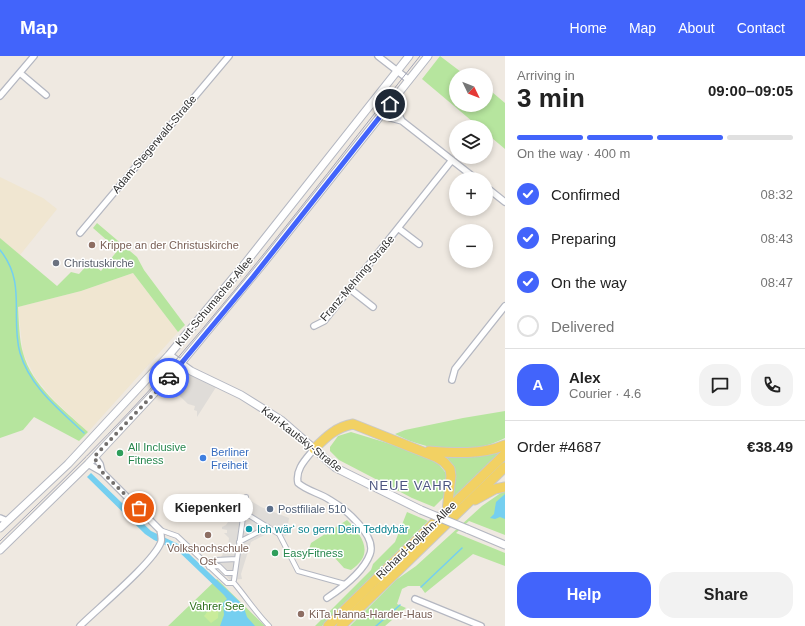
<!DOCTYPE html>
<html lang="en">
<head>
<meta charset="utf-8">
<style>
	body { margin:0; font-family:Helvetica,sans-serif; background:#f2f2f2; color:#222; height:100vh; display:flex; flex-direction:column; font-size:15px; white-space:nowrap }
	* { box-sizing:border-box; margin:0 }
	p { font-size:13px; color:#767676 }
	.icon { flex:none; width:22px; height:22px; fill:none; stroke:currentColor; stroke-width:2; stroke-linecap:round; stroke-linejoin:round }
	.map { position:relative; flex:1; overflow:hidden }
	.side { display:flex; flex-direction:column; background:#fff; width:300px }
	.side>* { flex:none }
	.needle { width:26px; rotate:133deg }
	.fabs { position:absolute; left:449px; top:12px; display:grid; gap:8px }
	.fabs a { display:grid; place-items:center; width:44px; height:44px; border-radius:50%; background:#fff; box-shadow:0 2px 6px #0003; font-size:20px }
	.pin { position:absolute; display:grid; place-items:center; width:34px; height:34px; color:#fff; margin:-17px; border:2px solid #fff; border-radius:50%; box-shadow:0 1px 4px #0007 }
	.courier { position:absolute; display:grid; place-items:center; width:40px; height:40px; margin:-20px; border:3px solid #4264fb; border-radius:50%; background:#fff; color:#222; box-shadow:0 1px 5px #0007 }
	.bubble { position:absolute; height:28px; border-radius:14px; background:#fff; box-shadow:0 2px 6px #0003; font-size:13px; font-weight:700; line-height:28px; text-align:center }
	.head em { font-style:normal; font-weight:700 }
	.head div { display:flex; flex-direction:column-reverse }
	.head { display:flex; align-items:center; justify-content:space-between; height:68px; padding:0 12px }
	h1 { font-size:26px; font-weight:700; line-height:30px }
	.bar { display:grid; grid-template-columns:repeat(4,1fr); gap:6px 4px; align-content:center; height:48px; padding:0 12px }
	.bar i { height:5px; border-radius:3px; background:#e0e0e0 }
	.bar .on { background:#4264fb }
	.bar p { grid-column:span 4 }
	.line { display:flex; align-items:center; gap:10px; padding:0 12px; border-top:1px solid #e0e0e0 }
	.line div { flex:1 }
	.round { display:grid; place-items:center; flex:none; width:42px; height:42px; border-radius:16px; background:#f2f2f2 }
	ol { padding:0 12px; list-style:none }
	li { display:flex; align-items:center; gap:12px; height:44px }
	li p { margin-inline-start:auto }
	li .icon { padding:4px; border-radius:50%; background:#4264fb; color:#fff; stroke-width:4 }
	li:last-child { color:#767676 }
	li i { width:22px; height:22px; border:2px solid #e0e0e0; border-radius:50% }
	.primary-button { display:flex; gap:8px; margin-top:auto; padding:8px 12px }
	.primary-button a { flex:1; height:46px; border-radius:16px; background:#4264fb; color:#fff; font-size:16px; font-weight:700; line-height:46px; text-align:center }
	.primary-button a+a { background:#f2f2f2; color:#222 }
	header { display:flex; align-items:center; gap:24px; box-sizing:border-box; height:56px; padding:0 20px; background:#4264fb; color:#fff }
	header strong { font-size:19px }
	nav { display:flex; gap:22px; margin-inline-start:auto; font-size:14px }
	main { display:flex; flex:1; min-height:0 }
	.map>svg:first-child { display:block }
	.education { fill:#f0e6d1 }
	.green { fill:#b6e59e }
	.pitch { fill:#c9ec9a }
	.plaza { fill:#dfdcd8 }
	.water { fill:#75cff0 }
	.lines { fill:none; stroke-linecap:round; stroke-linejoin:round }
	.stream { stroke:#75cff0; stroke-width:1.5 }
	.pedestrian-casing { stroke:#b4b7c1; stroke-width:6 }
	.minor-casing { stroke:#b4b7c1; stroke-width:8 }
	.tertiary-casing { stroke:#b4b7c1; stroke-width:9 }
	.primary-casing { stroke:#c9c9c9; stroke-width:11 }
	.pedestrian { stroke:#fff; stroke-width:4 }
	.minor { stroke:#fff; stroke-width:5.5 }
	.tertiary { stroke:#fff; stroke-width:7 }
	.primary { stroke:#f2d163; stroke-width:9 }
	.tram { stroke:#a3a6b8; stroke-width:1 }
	.tertiary-bridge-casing { stroke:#b4b7c1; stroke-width:9; stroke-linecap:butt }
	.tertiary-bridge { stroke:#fff; stroke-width:7 }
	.done { stroke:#726f6d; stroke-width:4; stroke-dasharray:0 7.2 }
	.route { stroke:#4264fb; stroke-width:5 }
	.education-dot { fill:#8d6e63; stroke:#fff; stroke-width:1.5 }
	.worship-dot { fill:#6b7280; stroke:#fff; stroke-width:1.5 }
	.leisure-dot { fill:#2e9e5b; stroke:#fff; stroke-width:1.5 }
	.shop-dot { fill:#3f7fe0; stroke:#fff; stroke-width:1.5 }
	.service-dot { fill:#5c6f8a; stroke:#fff; stroke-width:1.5 }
	.culture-dot { fill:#0f9aa8; stroke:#fff; stroke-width:1.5 }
	.labels { text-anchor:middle; stroke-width:3; stroke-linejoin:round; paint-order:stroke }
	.street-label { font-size:11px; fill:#2e2e2e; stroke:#fff }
	.education-label { font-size:11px; fill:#785e54; stroke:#fff; text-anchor:start }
	.worship-label { font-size:11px; fill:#5b616d; stroke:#fff; text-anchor:start }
	.leisure-label { font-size:11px; fill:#27864d; stroke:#fff; text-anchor:start }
	.shop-label { font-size:11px; fill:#366cbe; stroke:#fff; text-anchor:start }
	.service-label { font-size:11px; fill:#4e5e75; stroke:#fff; text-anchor:start }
	.culture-label { font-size:11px; fill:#0d838f; stroke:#fff; text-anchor:start }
	.park-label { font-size:11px; fill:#2c6e1b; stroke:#fff }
	.quarter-label { font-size:13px; letter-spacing:1px; fill:#4d5680; stroke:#fff }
</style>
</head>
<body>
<header>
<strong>Map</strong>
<nav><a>Home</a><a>Map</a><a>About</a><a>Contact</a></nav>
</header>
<main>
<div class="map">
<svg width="505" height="570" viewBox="0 0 505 570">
	<rect width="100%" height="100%" fill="#efe9e1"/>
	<path class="education" d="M0,121L43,142L57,153L20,199L0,182Z
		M133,217L178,276L88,376L53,343L35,321L23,297L18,251L81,235Z"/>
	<path class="green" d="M440,0L465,19H456V49H486V31L505,47V93L486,77V71H479L422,23Z
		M97,167L137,201L144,214L185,269L178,276L133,217L81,235L18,251C19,265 19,283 23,297C32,330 64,354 88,376L79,385L34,361L23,374L0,382V182L57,230L71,216L79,218L90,206L101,215L118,194L93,172Z
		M505,355V382C470,400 429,396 395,378L405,374L463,362Z
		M351,376L420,397L437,406L449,421L446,439L434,451L412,442L339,404L330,395V391L338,380Z
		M501,396H502L454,444L442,400L469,398H492Z
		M505,434V479L469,465L456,477L505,497V510L473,498L425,537L420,530H408L402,533L397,548L406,552L385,570H350L396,524L416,510L482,450Z
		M407,456L428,465L322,570H315L371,514L373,508L395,486Z
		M347,464C363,480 375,498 351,514L344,512L334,501L309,493L311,487Z
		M217,523L265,570H168Z"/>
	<path class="pitch" d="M217,544L219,546L218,562L211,567L204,560Z"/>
	<path class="plaza" d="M180,308L218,328L197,361V355L194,354L195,350L188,348L165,326Z
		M245,441L261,451L289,462L286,480L270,476L251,486L241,518L242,523L230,524L227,521L224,512L219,507H215V502L221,501L228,490L229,482L224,477H227V474L222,473V471L226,469Z"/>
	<path class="water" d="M91,417L151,475L178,488L185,494L243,549L247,561L255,570H220L224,559L223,547L227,543L224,539L177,494L154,484L145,478L87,421Z
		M505,438V463L500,461L495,463L490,462L494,458L496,446Z"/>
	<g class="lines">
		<path class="stream" d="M0,194C27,227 10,261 20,297C30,331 59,353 84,377
			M421,531L462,492
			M376,570L400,549"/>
		<g class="pedestrian-casing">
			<path id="pedestrian" d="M237,452L279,478L298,515L345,528
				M160,474L177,480L227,527H234C246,541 256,557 269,570
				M239,486L268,471
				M215,504L237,503
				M209,511L219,510L226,517H235
				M234,524L246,441"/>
		</g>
		<g class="minor-casing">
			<path id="minor" d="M378,0L409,24
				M20,17L46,39
				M0,40L34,0
				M390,48L397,55L402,65
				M382,58L391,62L402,65L476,123
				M486,131L505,146
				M398,172L419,188
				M80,177L229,0
				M350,233L373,251
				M314,270L324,265L452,104
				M452,324L455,313L505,250
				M314,393C306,403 295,413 298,427C307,435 320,437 330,444C344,452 377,479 370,498C364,515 342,532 327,542
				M95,401L100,408L102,416
				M0,462L7,465
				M415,543L481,570
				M80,570C97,553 154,506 161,486C162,482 161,478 160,474L102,416L88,408"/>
		</g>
		<g class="tertiary-casing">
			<path id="tertiary" d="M169,299L191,315L241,339L281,364L336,412L421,454
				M0,472L68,408L169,299L243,210L409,0
				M467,473L505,489
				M0,494L88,408L172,318L262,209L428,0"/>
		</g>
		<g class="primary-casing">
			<path id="primary" d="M314,393C326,381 336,371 353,368L436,401L444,406L450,413L451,420L447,455
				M429,395C453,397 482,399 505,389
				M475,444L495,433L505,431
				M328,570L505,398
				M341,570L505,411"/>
		</g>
		<use href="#pedestrian" class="pedestrian"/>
		<use href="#minor" class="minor"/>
		<use href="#tertiary" class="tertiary"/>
		<use href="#primary" class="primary"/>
		<path class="tram" d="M0,485C58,429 116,373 169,312C257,211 337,104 420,0"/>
		<g class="tertiary-bridge-casing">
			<path id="tertiary-bridge" d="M421,454L467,473"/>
		</g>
		<use href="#tertiary-bridge" class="tertiary-bridge"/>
	</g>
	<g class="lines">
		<path class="done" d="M139,452L102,416L94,401L169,322"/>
		<path class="route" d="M169,322L253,221L390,48"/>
	</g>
	<g class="education-dot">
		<circle cx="92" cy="189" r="4"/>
		<circle cx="208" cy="479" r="4"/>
		<circle cx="301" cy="558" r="4"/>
	</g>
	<circle class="worship-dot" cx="56" cy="207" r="4"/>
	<g class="leisure-dot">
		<circle cx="120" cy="397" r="4"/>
		<circle cx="275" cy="497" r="4"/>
	</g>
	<circle class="shop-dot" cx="203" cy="402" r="4"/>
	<circle class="service-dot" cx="270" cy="453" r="4"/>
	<circle class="culture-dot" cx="249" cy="473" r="4"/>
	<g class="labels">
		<g class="street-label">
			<text transform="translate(154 88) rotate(-50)" y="4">Adam-Stegerwald-Straße</text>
			<text transform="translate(357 222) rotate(-50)" y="4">Franz-Mehring-Straße</text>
			<text transform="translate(214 245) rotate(-50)" y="4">Kurt-Schumacher-Allee</text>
			<text transform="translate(302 383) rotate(38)" y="4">Karl-Kautsky-Straße</text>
			<text transform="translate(416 484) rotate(-44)" y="4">Richard-Boljahn-Allee</text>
		</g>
		<g class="education-label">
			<text x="100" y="193">Krippe an der Christuskirche</text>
			<text x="208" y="496" text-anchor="middle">Volkshochschule<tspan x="208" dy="13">Ost</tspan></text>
			<text x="309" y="562">KiTa Hanna-Harder-Haus</text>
		</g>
		<g class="worship-label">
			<text x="64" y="211">Christuskirche</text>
		</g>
		<g class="leisure-label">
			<text x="128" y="395">All Inclusive<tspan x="128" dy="13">Fitness</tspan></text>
			<text x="283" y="501">EasyFitness</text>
		</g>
		<g class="shop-label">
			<text x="211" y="400">Berliner<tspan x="211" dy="13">Freiheit</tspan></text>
		</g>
		<g class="service-label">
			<text x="278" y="457">Postfiliale 510</text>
		</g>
		<g class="culture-label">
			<text x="257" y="477">Ich wär‘ so gern Dein Teddybär</text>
		</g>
		<g class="park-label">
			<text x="217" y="554">Vahrer See</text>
		</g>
		<g class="quarter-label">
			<text x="411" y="434">NEUE VAHR</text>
		</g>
	</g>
</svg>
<div class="fabs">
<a><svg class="needle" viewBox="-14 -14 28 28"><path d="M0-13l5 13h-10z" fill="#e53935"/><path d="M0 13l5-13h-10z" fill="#767676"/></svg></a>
<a><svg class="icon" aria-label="layers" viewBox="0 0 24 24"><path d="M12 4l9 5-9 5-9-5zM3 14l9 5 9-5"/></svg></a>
<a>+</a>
<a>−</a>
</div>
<div class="pin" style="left:139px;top:452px;background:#ea580c"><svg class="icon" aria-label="bag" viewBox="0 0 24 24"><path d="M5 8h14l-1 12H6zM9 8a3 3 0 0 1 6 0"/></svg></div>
<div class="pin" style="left:390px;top:48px;background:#1f2937"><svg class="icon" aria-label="home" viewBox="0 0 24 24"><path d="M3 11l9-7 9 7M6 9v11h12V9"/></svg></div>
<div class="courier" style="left:169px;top:322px"><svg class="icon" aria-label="car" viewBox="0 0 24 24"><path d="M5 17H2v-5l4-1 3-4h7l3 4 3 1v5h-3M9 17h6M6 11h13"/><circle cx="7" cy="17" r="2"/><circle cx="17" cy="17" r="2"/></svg></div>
<div class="bubble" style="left:163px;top:438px;width:90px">Kiepenkerl</div>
</div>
<section class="side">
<div class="head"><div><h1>3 min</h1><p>Arriving in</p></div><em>09:00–09:05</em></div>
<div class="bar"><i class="on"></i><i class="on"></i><i class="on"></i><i></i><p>On the way · 400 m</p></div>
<ol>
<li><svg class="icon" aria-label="check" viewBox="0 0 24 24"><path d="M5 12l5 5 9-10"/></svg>Confirmed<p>08:32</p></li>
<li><svg class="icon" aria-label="check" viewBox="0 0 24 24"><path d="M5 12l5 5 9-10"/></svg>Preparing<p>08:43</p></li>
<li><svg class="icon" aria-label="check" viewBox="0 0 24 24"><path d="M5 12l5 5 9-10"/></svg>On the way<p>08:47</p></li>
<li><i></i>Delivered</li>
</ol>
<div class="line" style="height:72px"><b class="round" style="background:#4264fb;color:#fff">A</b><div><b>Alex</b><p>Courier · 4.6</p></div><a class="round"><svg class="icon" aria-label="chat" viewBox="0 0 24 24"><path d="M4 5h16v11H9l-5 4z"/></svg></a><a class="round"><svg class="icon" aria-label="phone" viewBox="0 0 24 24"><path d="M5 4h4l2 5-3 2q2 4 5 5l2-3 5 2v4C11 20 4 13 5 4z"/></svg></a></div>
<div class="line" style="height:52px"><div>Order #4687</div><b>€38.49</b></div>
<div class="primary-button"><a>Help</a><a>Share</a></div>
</section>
</main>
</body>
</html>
